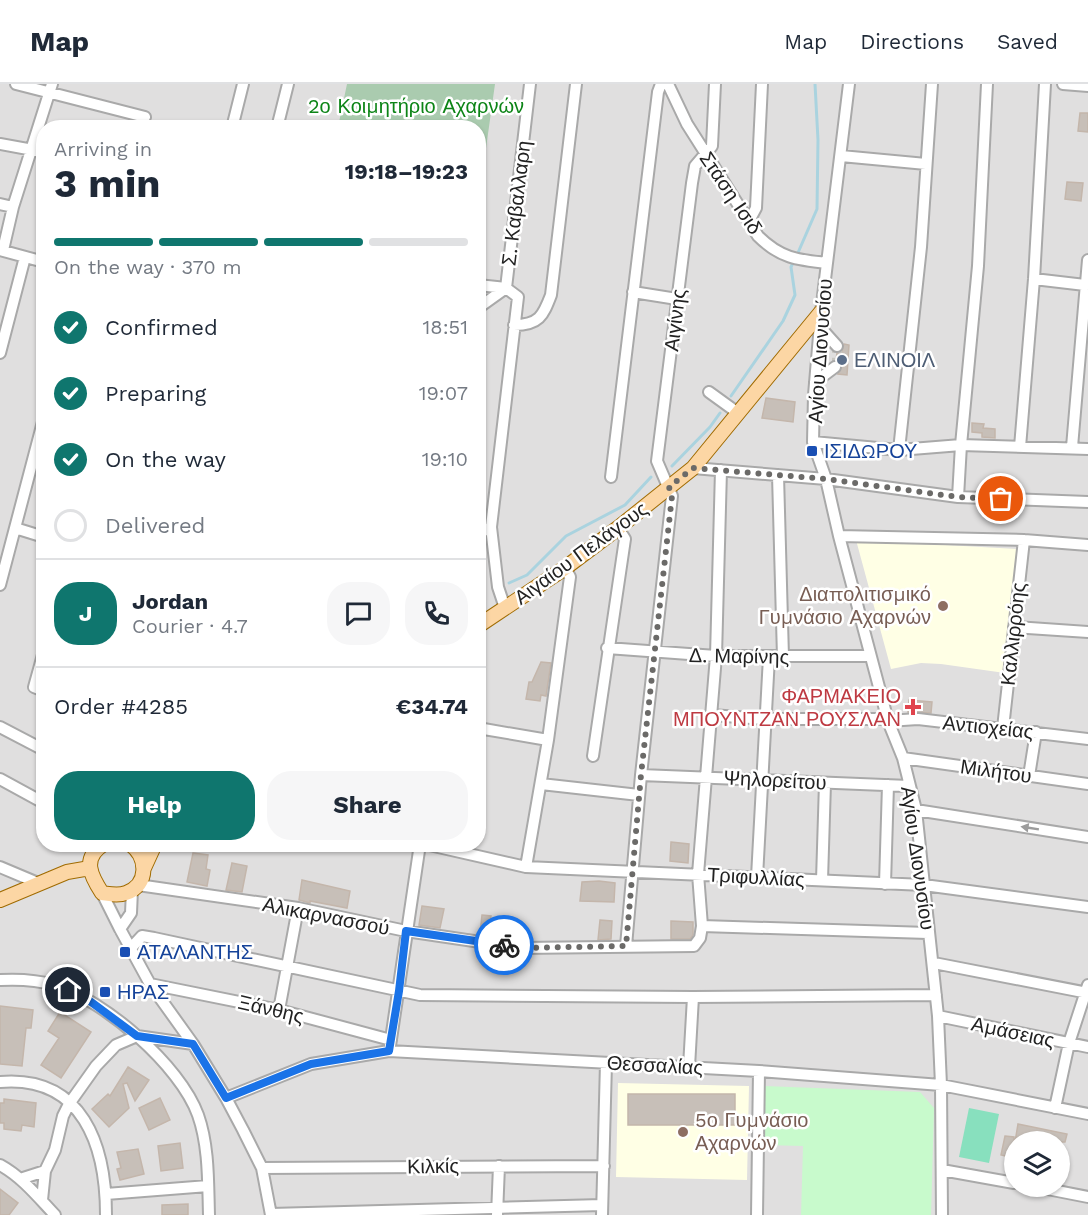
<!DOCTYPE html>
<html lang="en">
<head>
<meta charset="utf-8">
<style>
	body { margin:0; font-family:"Work Sans",sans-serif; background:#f6f6f7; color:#1f2937; height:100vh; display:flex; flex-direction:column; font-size:22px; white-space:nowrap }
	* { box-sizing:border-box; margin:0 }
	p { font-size:20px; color:#747a83 }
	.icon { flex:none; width:33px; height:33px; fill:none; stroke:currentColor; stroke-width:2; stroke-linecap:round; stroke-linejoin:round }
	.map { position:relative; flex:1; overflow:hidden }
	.panel { position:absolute; left:36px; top:36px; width:450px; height:732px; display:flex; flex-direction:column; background:#fff; border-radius:24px; box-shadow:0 2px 4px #0004 }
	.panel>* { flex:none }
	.buttons { position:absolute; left:1004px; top:1047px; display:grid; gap:12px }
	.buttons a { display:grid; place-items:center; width:66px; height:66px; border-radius:50%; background:#fff; box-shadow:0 2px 4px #0004; font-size:30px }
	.pin { position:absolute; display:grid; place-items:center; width:51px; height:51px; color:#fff; margin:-26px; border:3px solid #fff; border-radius:50%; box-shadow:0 2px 6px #0007 }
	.courier { position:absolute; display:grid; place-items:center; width:60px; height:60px; margin:-30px; border:4px solid #1a73e8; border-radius:50%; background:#fff; color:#222; box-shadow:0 2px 8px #0007 }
	.overview em { font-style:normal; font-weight:700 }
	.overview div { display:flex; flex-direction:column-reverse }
	.overview { display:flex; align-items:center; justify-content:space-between; height:102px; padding:0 18px }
	h1 { font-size:39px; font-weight:700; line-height:45px }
	.bar { display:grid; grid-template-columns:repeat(4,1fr); gap:9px 6px; align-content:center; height:72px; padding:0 18px }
	.bar i { height:8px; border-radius:4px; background:#e0e1e3 }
	.bar .current { background:#0f766e }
	.bar p { grid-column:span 4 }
	.line { display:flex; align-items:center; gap:15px; padding:0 18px; border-top:2px solid #e0e1e3 }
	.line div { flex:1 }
	.round { display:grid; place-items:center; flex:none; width:63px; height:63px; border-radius:24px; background:#f6f6f7 }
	ol { padding:0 18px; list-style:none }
	li { display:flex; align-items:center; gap:18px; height:66px }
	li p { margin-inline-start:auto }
	li .icon { padding:6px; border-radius:50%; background:#0f766e; color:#fff; stroke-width:4 }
	li:last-child { color:#747a83 }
	li i { width:33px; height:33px; border:3px solid #e0e1e3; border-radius:50% }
	.primary-button { display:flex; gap:12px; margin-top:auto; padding:12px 18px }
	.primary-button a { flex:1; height:69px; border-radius:24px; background:#0f766e; color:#fff; font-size:24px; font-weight:700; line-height:69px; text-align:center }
	.primary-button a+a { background:#f6f6f7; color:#1f2937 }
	header { display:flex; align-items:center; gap:36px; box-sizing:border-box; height:84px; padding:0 30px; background:#fff; border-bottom:2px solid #e0e1e3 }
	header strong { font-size:28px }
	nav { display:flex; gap:33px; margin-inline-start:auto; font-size:21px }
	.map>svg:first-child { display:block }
	.residential { fill:#e0dfdf; fill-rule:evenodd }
	.education { fill:#ffffe5 }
	.cemetery { fill:#aacbaf }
	.park { fill:#c8facc }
	.pitch { fill:#88e0be }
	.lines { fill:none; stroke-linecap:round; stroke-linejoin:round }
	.stream { stroke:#aad3df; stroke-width:3 }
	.building { fill:#c7bfb8; stroke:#c4b6ab; stroke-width:1.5 }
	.minor-tunnel { stroke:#c8c6c1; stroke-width:10; stroke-dasharray:10 5; stroke-linecap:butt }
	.minor-casing { stroke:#a9a9a9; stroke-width:14 }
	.major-casing { stroke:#a06b00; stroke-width:16 }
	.minor { stroke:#fff; stroke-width:10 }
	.major { stroke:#fcd6a4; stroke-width:14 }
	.oneway { fill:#9c9c9c }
	.done { stroke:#6b6a68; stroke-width:6; stroke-dasharray:0 10.8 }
	.route { stroke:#1a73e8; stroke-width:8 }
	.service-dot { fill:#5c6f8a; stroke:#fff; stroke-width:2 }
	.transit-dot { fill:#1a4fb4; stroke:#fff; stroke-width:2 }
	.education-dot { fill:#8d6e63; stroke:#fff; stroke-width:2 }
	.health-dot { fill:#e0444e; stroke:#fff; stroke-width:2 }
	.labels { text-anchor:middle; stroke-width:5; stroke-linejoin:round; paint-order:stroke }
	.park-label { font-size:20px; fill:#0c8416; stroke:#fff }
	.street-label { font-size:20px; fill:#222; stroke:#fff }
	.service-label { font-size:20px; fill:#4e5e75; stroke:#fff; text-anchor:start }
	.transit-label { font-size:20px; fill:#164399; stroke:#fff; text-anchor:start }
	.education-label { font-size:20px; fill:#785e54; stroke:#fff; text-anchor:end }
	.health-label { font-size:20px; fill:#be3a42; stroke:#fff; text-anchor:end }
</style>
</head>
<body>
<header>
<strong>Map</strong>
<nav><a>Map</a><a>Directions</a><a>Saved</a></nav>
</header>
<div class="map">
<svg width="1088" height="1131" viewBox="0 0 1088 1131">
	<rect width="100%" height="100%" fill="#f2efe9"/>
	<path class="residential" d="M0,0H1088V1131H0ZM44,44H478V760H44ZM1014,1058H1059V1102H1014Z"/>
	<path class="education" d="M856,456L1017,465L1005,589L941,580L921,579L891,585Z
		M618,999L749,1002L747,1096L616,1093Z"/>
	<path class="cemetery" d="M347,0H495L479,114L478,44L338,43Z"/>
	<path class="park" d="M764,1002L920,1008L934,1024L931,1131H801L803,1062L764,1061Z"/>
	<path class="pitch" d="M969,1024L999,1030L989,1079L959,1073Z"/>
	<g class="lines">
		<path class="stream" d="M797,171L817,125L818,56L815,0
			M731,312L783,237L795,211L791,183L794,177
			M672,382L710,343L720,329
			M509,499L527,491L566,452L625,421L651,393
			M478,511L483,508"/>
	</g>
	<path class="building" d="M1080,29H1088V48L1078,47Z
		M1067,98L1083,99L1081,117L1065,115Z
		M844,260L849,261L847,291L838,290L842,282L836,276L837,269L842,267Z
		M766,314L795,318L793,338L762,334Z
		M972,339L984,340L983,344L995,345V354L982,353V349L972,348Z
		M541,578L551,579L546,612L541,611L540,617L526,615L529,598H532Z
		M909,616L932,618L931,629L908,628Z
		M671,758L689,760L688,779L670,777Z
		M193,769L208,771L206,785L210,786L207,802L187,798Z
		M232,779L247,782L242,808L226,806Z
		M302,796L350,807L347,824L310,817V819L299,816Z
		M599,797L615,799L614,818L580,817L582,798Z
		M422,822L444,825L440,844L419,841Z
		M482,831L491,832L490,838L493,839L492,852L480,850Z
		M600,836L612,837L611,855L598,856Z
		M671,837L693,838V851L690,855H671Z
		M0,922L33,926L31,944H26L22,982L0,980Z
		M60,928L91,948L61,994L41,981L59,954L48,947Z
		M128,983L149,996L135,1017L127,999L123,1000L129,1024L109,1043L92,1025L108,1010L110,1012Z
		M628,1010H735V1041H628Z
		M160,1014L170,1036L149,1046L139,1024Z
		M4,1015L36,1019L34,1043L22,1041L21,1047L4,1045V1039H0V1019H4Z
		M1018,1040L1067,1050L1065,1058H1015Z
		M1005,1052L1014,1053V1074L1001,1071Z
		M180,1059L183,1084L161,1087L158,1062Z
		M138,1065L144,1090L120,1096L117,1085L121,1084L117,1068Z
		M0,1105L18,1119L9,1131H0Z
		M188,1120V1131H162V1121Z"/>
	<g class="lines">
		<path class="minor-tunnel" d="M835,283L837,281V262"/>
		<g class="minor-casing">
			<path id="minor" d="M16,0L145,33
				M668,0L687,40L758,152C780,174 797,176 827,179
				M849,0L821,228L814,311L813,358L826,395L839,452L888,637L903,674L916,726L938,932L941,1001L942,1131
				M1063,0L1088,2
				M232,44L243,0
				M277,44L288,0
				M0,60L44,68
				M841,72L926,80
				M0,120L13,123
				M749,137L756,124L762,0
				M0,166L44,178
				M3,166L13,123L52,0
				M1034,195L1085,201
				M478,201L506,204L518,213L491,443L478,450
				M633,208L677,215
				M478,224L506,204L530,0
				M514,241C539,241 543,232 551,211L576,0
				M820,243L837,262
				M0,269L25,173
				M815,298L835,283
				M709,308L738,329
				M813,358L899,366L961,361L1088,365
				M1020,363L1034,195L1045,0
				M1072,363L1088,176
				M899,366L921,163L932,0
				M693,384L826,395L958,413L1088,418
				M778,391L783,573
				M611,393L658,8L661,0
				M958,413L961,361L978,182L987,0
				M491,443L498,503L505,524
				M15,444L44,453
				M839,452L1024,456L1088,461
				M0,501L44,334
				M1014,543L1088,548
				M607,564L716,572H870
				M44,567L34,603L44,607
				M712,631L765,635H883L888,637L918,635L1088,655
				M0,643L44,666
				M478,644L548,656
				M1003,644L1024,456
				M593,672L625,455L618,444
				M903,674L1088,700
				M641,691L909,702
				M1029,692L1036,648
				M0,695L44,719
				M541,700L639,711
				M916,726L1088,753
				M425,760L526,783L924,801L1088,823
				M0,783L38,799
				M526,783L548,656L570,493L565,484
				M757,793L769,573
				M822,796L825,699
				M885,800L888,701
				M138,801L298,824L406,847L521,864L694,862L700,854L702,842L698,790L716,572L721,386
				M102,809L120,845L150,900L193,960L226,1014L243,1046L262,1084L271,1131
				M702,842L928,849
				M120,845L131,829L132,806
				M626,862L641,691L672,412L657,377L692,99L695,82L712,62L715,0
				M130,865L142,852L154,854L420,911L693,913L936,911
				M934,879L1088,909
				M0,896C18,895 37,896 55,901C104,916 180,981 198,1031C209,1062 208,1098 209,1131
				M150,900L279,926L391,956
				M279,926L298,824
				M938,932L1088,963
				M390,962L420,760
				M689,983L693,913
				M0,998C83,991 106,1062 106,1131
				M226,1014L311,980L389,967L759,987L941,1001L1088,1030
				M1055,1024L1069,959L1088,901
				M0,1081C22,1093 38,1113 55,1131
				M262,1084L604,1082
				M942,1086L1014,1099
				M20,1095L45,1087
				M1032,1102L1088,1113
				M106,1110L208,1102
				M42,1116L45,1087L55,1066L63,1032L69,1020L96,982L116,961L137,952L193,960
				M271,1130L602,1121
				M497,1131L499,1082
				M602,1131L606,979
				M757,1131L759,987"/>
		</g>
		<g class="major-casing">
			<path id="major" d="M478,542L565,484L618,444L693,384L821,228
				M104,760C81,774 91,792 102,809C110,810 118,812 126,809C149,801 148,773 130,760
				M144,784L155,760
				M0,816L67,788L90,784"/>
		</g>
		<use href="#minor" class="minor"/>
		<use href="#major" class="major"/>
	</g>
	<defs><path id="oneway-solid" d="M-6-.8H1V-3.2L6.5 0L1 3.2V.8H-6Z" transform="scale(1.5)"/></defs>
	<use class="oneway" href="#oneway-solid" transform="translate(1030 744) rotate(-171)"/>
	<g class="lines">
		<path class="done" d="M504,861L521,864L626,862L641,691L672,412L669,403L693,384L826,395L958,413L1001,415"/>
		<path class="route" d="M68,906L83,912L137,952L193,960L226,1014L311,980L389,967L399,907L406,847L504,861"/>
	</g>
	<circle class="service-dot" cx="842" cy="276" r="6"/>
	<g class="transit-dot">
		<rect x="806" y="361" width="12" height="12" rx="3"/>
		<rect x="119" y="862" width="12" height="12" rx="3"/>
		<rect x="99" y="902" width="12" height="12" rx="3"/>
	</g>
	<g class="education-dot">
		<circle cx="943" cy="522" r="6"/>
		<circle cx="683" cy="1048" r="6"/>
	</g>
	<path class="health-dot" d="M910 614h6v6h6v6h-6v6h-6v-6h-6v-6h6z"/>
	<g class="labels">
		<g class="park-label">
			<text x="416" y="29">2ο Κοιμητήριο Αχαρνών</text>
		</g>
		<g class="street-label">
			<text transform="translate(731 109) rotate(56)" y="7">Στάση Ισιδ</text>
			<text transform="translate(516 119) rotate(-83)" y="7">Σ. Καβαλλαρη</text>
			<text transform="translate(675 236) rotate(-83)" y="7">Αιγίνης</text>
			<text transform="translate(820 267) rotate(-86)" y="7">Αγίου Διονυσίου</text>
			<text transform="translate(581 469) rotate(-36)" y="7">Αιγαίου Πελάγους</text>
			<text transform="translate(1013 550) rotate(-84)" y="7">Καλλιρρόης</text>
			<text transform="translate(739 572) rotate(1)" y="7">Δ. Μαρίνης</text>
			<text transform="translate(988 643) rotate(6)" y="7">Αντιοχείας</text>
			<text transform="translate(996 687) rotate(8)" y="7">Μιλήτου</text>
			<text transform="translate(775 696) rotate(3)" y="7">Ψηλορείτου</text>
			<text transform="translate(918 774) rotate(82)" y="7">Αγίου Διονυσίου</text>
			<text transform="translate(756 793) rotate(3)" y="7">Τριφυλλίας</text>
			<text transform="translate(326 832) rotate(11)" y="7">Αλικαρνασσού</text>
			<text transform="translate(271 925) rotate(13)" y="7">Ξάνθης</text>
			<text transform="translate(1013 948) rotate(12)" y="7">Αμάσειας</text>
			<text transform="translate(655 981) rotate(3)" y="7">Θεσσαλίας</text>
			<text transform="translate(433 1082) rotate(-1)" y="7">Κιλκίς</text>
		</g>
		<g class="service-label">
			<text x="854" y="283">ΕΛΙΝΟΙΛ</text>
		</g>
		<g class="transit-label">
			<text x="824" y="374">ΙΣΙΔΩΡΟΥ</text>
			<text x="137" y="875">ΑΤΑΛΑΝΤΗΣ</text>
			<text x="117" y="915">ΗΡΑΣ</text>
		</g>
		<g class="education-label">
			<text x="931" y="517">Διαπολιτισμικό<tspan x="931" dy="23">Γυμνάσιο Αχαρνών</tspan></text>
			<text x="695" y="1043" text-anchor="start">5ο Γυμνάσιο<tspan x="695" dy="23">Αχαρνών</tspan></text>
		</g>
		<g class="health-label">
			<text x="901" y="619">ΦΑΡΜΑΚΕΙΟ<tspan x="901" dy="23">ΜΠΟΥΝΤΖΑΝ ΡΟΥΣΛΑΝ</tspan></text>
		</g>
	</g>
</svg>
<div class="buttons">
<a><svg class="icon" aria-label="layers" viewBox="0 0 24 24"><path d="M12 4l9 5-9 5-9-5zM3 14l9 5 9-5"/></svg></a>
</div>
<div class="pin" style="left:1001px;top:415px;background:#ea580c"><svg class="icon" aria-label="bag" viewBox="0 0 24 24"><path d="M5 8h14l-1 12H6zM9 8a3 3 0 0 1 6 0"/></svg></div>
<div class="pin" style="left:68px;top:906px;background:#1f2937"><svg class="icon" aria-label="home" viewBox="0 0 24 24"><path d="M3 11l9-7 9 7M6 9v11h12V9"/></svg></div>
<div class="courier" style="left:504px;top:861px"><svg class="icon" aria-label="bike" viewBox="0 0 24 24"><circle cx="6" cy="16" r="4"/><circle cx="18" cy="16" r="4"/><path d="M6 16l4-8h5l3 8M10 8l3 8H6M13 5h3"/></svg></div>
<section class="panel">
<div class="overview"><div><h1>3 min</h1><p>Arriving in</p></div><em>19:18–19:23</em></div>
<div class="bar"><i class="current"></i><i class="current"></i><i class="current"></i><i></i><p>On the way · 370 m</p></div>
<ol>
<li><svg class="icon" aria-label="check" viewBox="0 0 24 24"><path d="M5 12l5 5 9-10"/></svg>Confirmed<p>18:51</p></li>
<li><svg class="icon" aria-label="check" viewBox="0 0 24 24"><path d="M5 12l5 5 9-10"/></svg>Preparing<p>19:07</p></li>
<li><svg class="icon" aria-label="check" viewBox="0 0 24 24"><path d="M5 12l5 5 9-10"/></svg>On the way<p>19:10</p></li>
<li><i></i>Delivered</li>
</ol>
<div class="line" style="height:108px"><b class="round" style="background:#0f766e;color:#fff">J</b><div><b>Jordan</b><p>Courier · 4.7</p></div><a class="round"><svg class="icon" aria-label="chat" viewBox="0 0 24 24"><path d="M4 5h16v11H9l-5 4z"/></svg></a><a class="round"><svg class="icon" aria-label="phone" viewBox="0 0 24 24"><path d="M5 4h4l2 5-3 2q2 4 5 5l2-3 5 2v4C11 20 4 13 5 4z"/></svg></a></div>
<div class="line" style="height:78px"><div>Order #4285</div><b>€34.74</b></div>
<div class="primary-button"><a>Help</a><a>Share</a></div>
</section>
</div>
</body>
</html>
